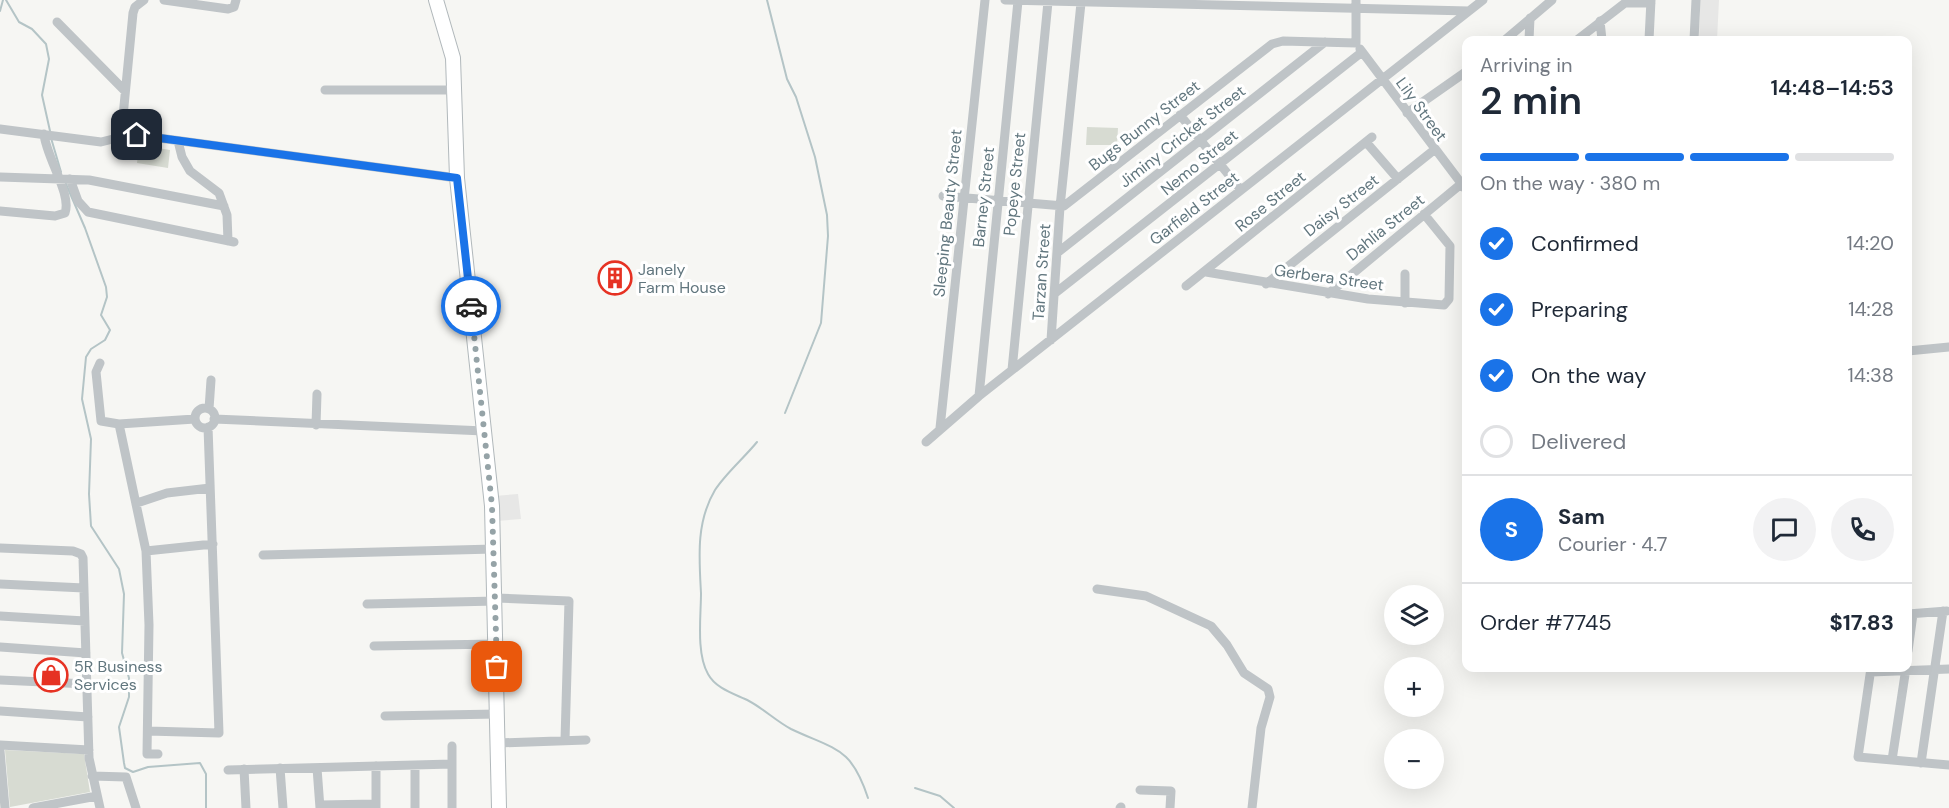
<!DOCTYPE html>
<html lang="en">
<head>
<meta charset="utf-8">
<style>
	body { margin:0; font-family:"DM Sans",sans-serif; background:#f2f2f3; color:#1f2937; height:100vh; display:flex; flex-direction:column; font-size:22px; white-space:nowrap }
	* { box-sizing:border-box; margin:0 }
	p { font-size:20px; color:#747a83 }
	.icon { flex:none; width:33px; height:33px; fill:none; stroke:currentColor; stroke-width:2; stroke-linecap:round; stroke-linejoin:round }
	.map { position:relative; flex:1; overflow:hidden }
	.sheet { position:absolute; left:1462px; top:36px; width:450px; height:636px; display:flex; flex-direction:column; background:#fff; border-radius:12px; box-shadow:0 6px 24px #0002 }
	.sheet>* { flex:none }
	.fabs { position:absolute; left:1384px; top:585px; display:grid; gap:12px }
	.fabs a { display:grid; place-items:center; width:60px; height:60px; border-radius:50%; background:#fff; box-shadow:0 6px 24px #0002; font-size:30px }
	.pin { position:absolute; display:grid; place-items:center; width:51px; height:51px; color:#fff; margin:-26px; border-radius:12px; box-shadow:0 3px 9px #0006 }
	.courier { position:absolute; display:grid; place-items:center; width:60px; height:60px; margin:-30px; border:4px solid #1a73e8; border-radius:50%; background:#fff; color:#222; box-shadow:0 2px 8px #0007 }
	.summary em { font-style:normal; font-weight:600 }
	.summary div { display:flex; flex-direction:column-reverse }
	.summary { display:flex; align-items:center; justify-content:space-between; height:102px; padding:0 18px }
	h1 { font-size:39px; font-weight:600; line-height:45px }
	.bar { display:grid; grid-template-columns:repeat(4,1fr); gap:9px 6px; align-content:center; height:72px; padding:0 18px }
	.bar i { height:8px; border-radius:4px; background:#e0e1e3 }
	.bar .active { background:#1a73e8 }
	.bar p { grid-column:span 4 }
	.line { display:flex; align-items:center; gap:15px; padding:0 18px; border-top:2px solid #e0e1e3 }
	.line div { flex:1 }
	.round { display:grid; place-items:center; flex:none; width:63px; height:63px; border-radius:32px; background:#f2f2f3 }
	ol { padding:0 18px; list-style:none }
	li { display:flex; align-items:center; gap:18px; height:66px }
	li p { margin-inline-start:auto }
	li .icon { padding:6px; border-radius:50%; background:#1a73e8; color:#fff; stroke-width:4 }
	li:last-child { color:#747a83 }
	li i { width:33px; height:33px; border:3px solid #e0e1e3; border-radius:50% }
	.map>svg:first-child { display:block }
	.built { fill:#e7e7e6 }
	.green { fill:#d7dbd2 }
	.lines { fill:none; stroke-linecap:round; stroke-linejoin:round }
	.stream { stroke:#b4c4c6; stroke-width:2 }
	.secondary-casing { stroke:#b1b8bb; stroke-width:16 }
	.street { stroke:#bfc4c7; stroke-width:9 }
	.secondary { stroke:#fff; stroke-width:14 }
	.done { stroke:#95a3a7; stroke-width:6; stroke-dasharray:0 10.8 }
	.route { stroke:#1a73e8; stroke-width:8 }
	.labels { text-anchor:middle; stroke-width:6; stroke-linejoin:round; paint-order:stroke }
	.street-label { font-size:16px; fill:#61767e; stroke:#fff }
	.poi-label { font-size:16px; fill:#61767e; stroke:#fff; text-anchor:start }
</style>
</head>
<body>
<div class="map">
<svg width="1949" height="808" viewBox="0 0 1949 808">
	<rect width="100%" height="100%" fill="#f6f6f3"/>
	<path class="built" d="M1700,0H1719L1717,40H1699Z
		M518,494L521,519L496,521L494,496Z"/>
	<path class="green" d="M1087,127L1118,128L1117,145H1086Z
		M139,145L170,150L168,168L137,163Z
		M5,750L84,754L90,792L10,807Z"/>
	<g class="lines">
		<path class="stream" d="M6,0L19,22L32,29L46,44L49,59L42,95L50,131
			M767,0L787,79L796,97L815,157L827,215L828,236L821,323L785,413
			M0,11L3,0
			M51,138L61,172
			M66,184L85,228L106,287L107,297L101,315L110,330L105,340L91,349L86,357L82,399L91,439L89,494L91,526L119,569L124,594L122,653L129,678V697L119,727L124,763L125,768L133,772L148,767L200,763L206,774V808
			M757,442C744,458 726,473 715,490C696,522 699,557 701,593C701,616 696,653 708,674C716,689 735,694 749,701C764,709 776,721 791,729C835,750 851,746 868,798
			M915,788L940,796L954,808"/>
		<g class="secondary-casing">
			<path id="secondary" d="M436,0L453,58L457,178L492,506L499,808"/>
		</g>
		<path class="street" d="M164,0L228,9L234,7L236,0
			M1005,0L1469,11
			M1600,21L1602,40
			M57,22L125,91
			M1505,40L1552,0
			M1529,40L1530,18
			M1577,40L1625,3H1651
			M1649,40L1651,0
			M1694,40L1696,0
			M1356,43V0
			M1360,49L1467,191
			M325,90H455
			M1407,113L1467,71
			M1180,115L1241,190
			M0,129L101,142L121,137L144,136L457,178
			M121,137L133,13L135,7L144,0
			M178,141L182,157L190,171L219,193L227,215L228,241
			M1366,142L1398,179
			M0,177L89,180L224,206
			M70,179L78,201L88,212L234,242
			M943,196L1064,206L1272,44L1283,41L1356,43
			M0,211L55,216L65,213C72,194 46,157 44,134
			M1057,253L1325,42
			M1206,272L1368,299L1444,305L1449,299L1450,246L1424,214
			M1405,274V303
			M1266,284L1434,150
			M1186,286L1372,137
			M1054,294L1362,52
			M1328,294L1461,184
			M1051,340L1060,207L1081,3
			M1908,351L1949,347
			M100,363L96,372L101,421L119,424L195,419
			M1012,370L1048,2
			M979,396L1018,1
			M195 418a10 10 0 1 1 20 0a10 10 0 1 1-20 0Z
			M209,409L211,380
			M214,419L484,431
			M119,424L146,551L149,625L147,754H158
			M316,425L317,394
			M940,428L985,0
			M926,442L979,396L1483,0
			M137,503L167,493L210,488
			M0,548L73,551L81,554L83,558L89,758L100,808
			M146,551L213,544
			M263,555L494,549
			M0,584L84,588
			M1097,589L1146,596L1211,626L1227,645L1244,673L1268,689L1270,697L1261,728L1252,808
			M496,598L569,601L565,740
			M367,604L496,601
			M1908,614L1947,611
			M0,616L85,621
			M374,646L497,644
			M0,647L86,653
			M1908,651L1913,614
			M1871,668L1858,757L1949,765
			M1871,672L1949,669
			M0,680L87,684
			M0,711L88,717
			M385,716L498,714
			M148,731L219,733L208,427
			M498,743L586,740
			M0,745L89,750
			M452,746V808
			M0,751L5,808
			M1892,760L1906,668
			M1921,763L1943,611
			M376,766V808
			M280,768L283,808
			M317,768L320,808
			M244,769L246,808
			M228,770L452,764
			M92,776L126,777L136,808
			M1140,790L1171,791L1170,808
			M320,805L376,804
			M33,808L97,796
			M415,808V765
			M1120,808L1121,807"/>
		<use href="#secondary" class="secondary"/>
	</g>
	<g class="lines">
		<path class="done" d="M471,306L492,506L497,667"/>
		<path class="route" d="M137,135L457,178L471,306"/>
	</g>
	<defs>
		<g id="building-ring" transform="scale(1.725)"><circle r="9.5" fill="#fff" stroke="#e63223" stroke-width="1.5"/><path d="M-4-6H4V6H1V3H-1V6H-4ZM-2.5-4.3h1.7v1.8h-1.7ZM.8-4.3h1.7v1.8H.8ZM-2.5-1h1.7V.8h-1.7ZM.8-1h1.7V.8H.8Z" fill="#e63223"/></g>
		<g id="shop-ring" transform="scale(1.725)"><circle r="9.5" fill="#fff" stroke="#e63223" stroke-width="1.5"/><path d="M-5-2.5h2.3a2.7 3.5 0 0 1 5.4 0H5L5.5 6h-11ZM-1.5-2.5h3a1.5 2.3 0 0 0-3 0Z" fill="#e63223"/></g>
	</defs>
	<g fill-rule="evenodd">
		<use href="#building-ring" x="615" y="278"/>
		<use href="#shop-ring" x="51" y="675"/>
	</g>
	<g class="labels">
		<g class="street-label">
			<text transform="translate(1422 109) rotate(54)" y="6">Lily Street</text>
			<text transform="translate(1144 125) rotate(-38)" y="6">Bugs Bunny Street</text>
			<text transform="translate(1182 136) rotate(-38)" y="6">Jiminy Cricket Street</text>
			<text transform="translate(1199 162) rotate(-39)" y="6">Nemo Street</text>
			<text transform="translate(1014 184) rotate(-84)" y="6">Popeye Street</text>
			<text transform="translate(983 197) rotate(-84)" y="6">Barney Street</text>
			<text transform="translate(1270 201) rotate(-39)" y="6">Rose Street</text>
			<text transform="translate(1341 205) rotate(-38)" y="6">Daisy Street</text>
			<text transform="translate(1194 208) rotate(-38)" y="6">Garfield Street</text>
			<text transform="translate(947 213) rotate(-84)" y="6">Sleeping Beauty Street</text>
			<text transform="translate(1385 227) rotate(-39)" y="6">Dahlia Street</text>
			<text transform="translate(1041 272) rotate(-86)" y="6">Tarzan Street</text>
			<text transform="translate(1329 277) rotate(8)" y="6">Gerbera Street</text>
		</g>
		<g class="poi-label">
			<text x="638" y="275">Janely<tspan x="638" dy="18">Farm House</tspan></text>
			<text x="74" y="672">5R Business<tspan x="74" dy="18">Services</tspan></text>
		</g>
	</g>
</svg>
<div class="fabs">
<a><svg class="icon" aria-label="layers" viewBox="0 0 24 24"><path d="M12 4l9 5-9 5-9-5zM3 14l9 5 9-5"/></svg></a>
<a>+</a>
<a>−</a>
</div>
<div class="pin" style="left:497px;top:667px;background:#ea580c"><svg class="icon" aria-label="bag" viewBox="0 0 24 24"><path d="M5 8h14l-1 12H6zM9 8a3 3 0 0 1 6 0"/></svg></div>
<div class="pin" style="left:137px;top:135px;background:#1f2937"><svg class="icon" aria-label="home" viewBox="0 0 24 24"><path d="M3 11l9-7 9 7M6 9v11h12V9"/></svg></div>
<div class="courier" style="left:471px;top:306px"><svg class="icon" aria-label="car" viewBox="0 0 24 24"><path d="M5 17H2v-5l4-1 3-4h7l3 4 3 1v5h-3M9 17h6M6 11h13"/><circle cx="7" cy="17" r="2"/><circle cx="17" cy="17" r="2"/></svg></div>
<section class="sheet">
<div class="summary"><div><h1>2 min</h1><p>Arriving in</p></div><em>14:48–14:53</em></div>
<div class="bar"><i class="active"></i><i class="active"></i><i class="active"></i><i></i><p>On the way · 380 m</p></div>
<ol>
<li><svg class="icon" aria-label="check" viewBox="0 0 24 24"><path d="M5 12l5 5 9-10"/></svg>Confirmed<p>14:20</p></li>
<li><svg class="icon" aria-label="check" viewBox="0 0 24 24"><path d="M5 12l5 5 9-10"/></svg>Preparing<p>14:28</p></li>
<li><svg class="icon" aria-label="check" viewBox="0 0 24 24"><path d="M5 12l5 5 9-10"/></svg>On the way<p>14:38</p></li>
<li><i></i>Delivered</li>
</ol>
<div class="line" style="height:108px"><b class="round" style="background:#1a73e8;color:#fff">S</b><div><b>Sam</b><p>Courier · 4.7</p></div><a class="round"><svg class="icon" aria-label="chat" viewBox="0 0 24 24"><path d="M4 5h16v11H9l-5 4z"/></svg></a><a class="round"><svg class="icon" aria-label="phone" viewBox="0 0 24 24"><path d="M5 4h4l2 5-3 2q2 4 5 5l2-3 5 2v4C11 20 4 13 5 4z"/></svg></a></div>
<div class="line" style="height:78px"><div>Order #7745</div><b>$17.83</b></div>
</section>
</div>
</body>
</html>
